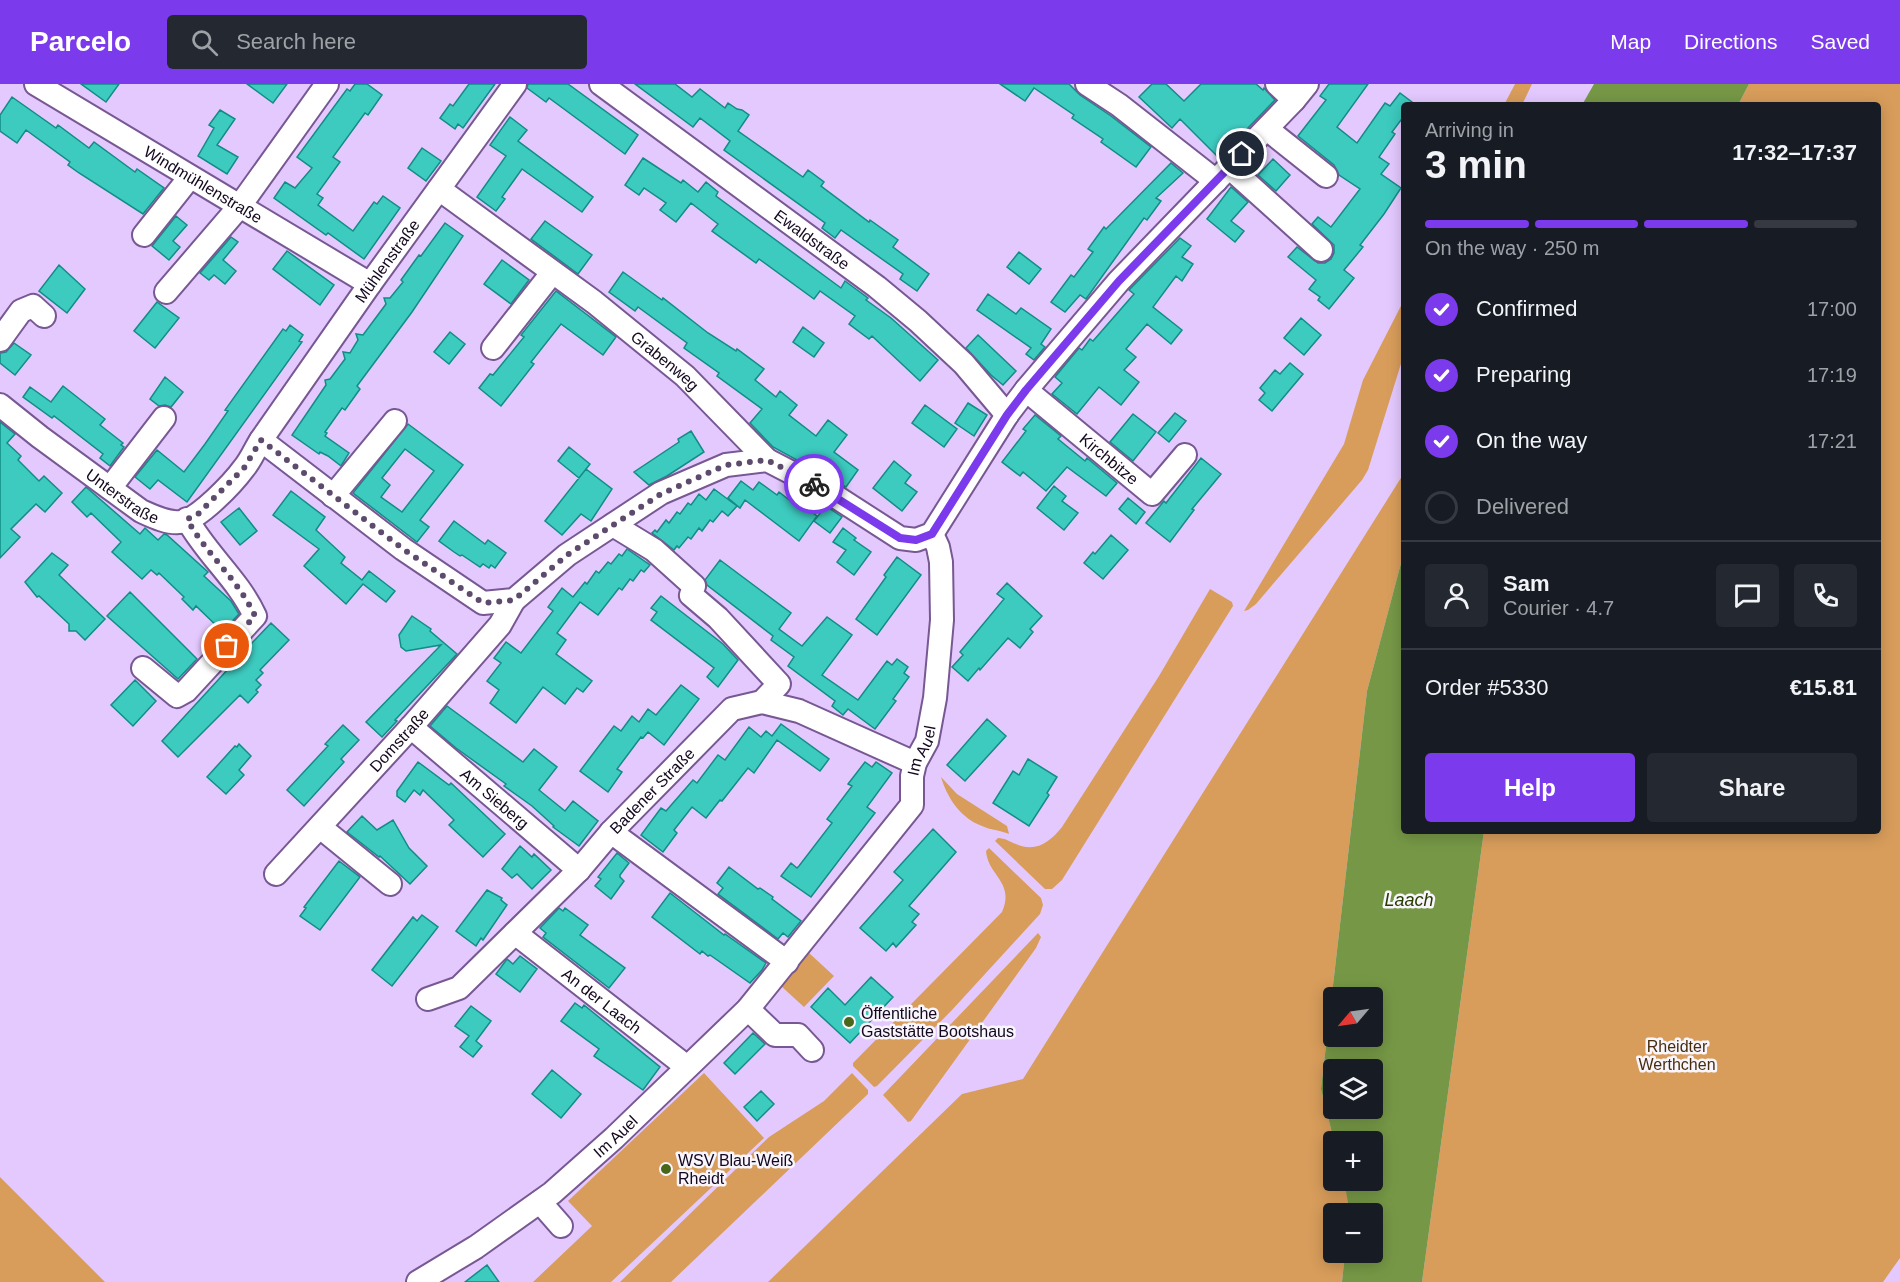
<!DOCTYPE html>
<html lang="en">
<head>
<meta charset="utf-8">
<style>
	body { margin:0; font-family:Helvetica,sans-serif; background:#242831; color:#f1f3f6; height:100vh; display:flex; flex-direction:column; font-size:22px; white-space:nowrap }
	* { box-sizing:border-box; margin:0 }
	p { font-size:20px; color:#9ea1a6 }
	.icon { flex:none; width:33px; height:33px; fill:none; stroke:currentColor; stroke-width:2; stroke-linecap:round; stroke-linejoin:round }
	.map { position:relative; flex:1; overflow:hidden }
	.details { position:absolute; left:1401px; top:18px; width:480px; height:732px; display:flex; flex-direction:column; background:#171b24; border-radius:6px; box-shadow:0 3px 15px #0003 }
	.details>* { flex:none }
	.needle { width:39px; rotate:241deg }
	.buttons { position:absolute; left:1323px; top:903px; display:grid; gap:12px }
	.buttons a { display:grid; place-items:center; width:60px; height:60px; border-radius:6px; background:#171b24; box-shadow:0 3px 15px #0003; font-size:30px }
	.pin { position:absolute; display:grid; place-items:center; width:51px; height:51px; color:#fff; margin:-26px; border:3px solid #fff; border-radius:50%; box-shadow:0 2px 6px #0007 }
	.courier { position:absolute; display:grid; place-items:center; width:60px; height:60px; margin:-30px; border:4px solid #7c3aed; border-radius:50%; background:#fff; color:#222; box-shadow:0 2px 8px #0007 }
	.summary em { font-style:normal; font-weight:800 }
	.summary div { display:flex; flex-direction:column-reverse }
	.summary { display:flex; align-items:center; justify-content:space-between; height:102px; padding:0 24px }
	h1 { font-size:39px; font-weight:800; line-height:45px }
	.bar { display:grid; grid-template-columns:repeat(4,1fr); gap:9px 6px; align-content:center; height:72px; padding:0 24px }
	.bar i { height:8px; border-radius:4px; background:#363941 }
	.bar .current { background:#7c3aed }
	.bar p { grid-column:span 4 }
	.line { display:flex; align-items:center; gap:15px; padding:0 24px; border-top:2px solid #363941 }
	.line div { flex:1 }
	.round { display:grid; place-items:center; flex:none; width:63px; height:63px; border-radius:6px; background:#242831 }
	ol { padding:0 24px; list-style:none }
	li { display:flex; align-items:center; gap:18px; height:66px }
	li p { margin-inline-start:auto }
	li .icon { padding:6px; border-radius:50%; background:#7c3aed; color:#fff; stroke-width:4 }
	li:last-child { color:#9ea1a6 }
	li i { width:33px; height:33px; border:3px solid #363941; border-radius:50% }
	.cta { display:flex; gap:12px; margin-top:auto; padding:12px 24px }
	.cta a { flex:1; height:69px; border-radius:6px; background:#7c3aed; color:#fff; font-size:24px; font-weight:800; line-height:69px; text-align:center }
	.cta a+a { background:#242831; color:#f1f3f6 }
	header { display:flex; align-items:center; gap:36px; box-sizing:border-box; height:84px; padding:0 30px; background:#7c3aed; color:#fff }
	header strong { font-size:28px }
	nav { display:flex; gap:33px; margin-inline-start:auto; font-size:21px }
	.search { width:420px; height:54px; background:#242831; display:flex; align-items:center; gap:15px; box-sizing:border-box; padding:0 21px; border-radius:6px; color:#9ea1a6; font-size:22px }
	.map>svg:first-child { display:block }
	.green { fill:#d89d5b }
	.water { fill:#769846; fill-rule:evenodd }
	.building { fill:#3dcabf; stroke:#128c85; stroke-width:1.5; fill-rule:evenodd }
	.lines { fill:none; stroke-linecap:round; stroke-linejoin:round }
	.minor-casing { stroke:#785893; stroke-width:26 }
	.minor { stroke:#fff; stroke-width:22 }
	.done { stroke:#5c4b6c; stroke-width:6; stroke-dasharray:0 10.8 }
	.route { stroke:#7c3aed; stroke-width:8 }
	.poi-dot { fill:#496619; stroke:#f8f5fc; stroke-width:2 }
	.labels { text-anchor:middle; stroke-width:5; stroke-linejoin:round; paint-order:stroke }
	.street-label { font-size:16px; fill:#13071d; stroke:#f8f5fc }
	.poi-label { font-size:16px; fill:#13071d; stroke:#f8f5fc; text-anchor:start }
	.park-label { font-size:16px; fill:#472d0d; stroke:#f8f5fc }
	.water-label { font-size:18px; font-style:italic; fill:#273d00; stroke:#f8f5fc }
</style>
</head>
<body>
<header>
<strong>Parcelo</strong>
<div class="search"><svg class="icon" aria-label="search" viewBox="0 0 24 24"><circle cx="10" cy="10" r="6"/><path d="M15 15l6 6"/></svg>Search here</div>
<nav><a>Map</a><a>Directions</a><a>Saved</a></nav>
</header>
<div class="map">
<svg width="1900" height="1198" viewBox="0 0 1900 1198">
	<rect width="100%" height="100%" fill="#e4c9fe"/>
	<path class="green" d="M1515,0H1532L1522,21H1504Z
		M1749,0H1900V1174L1883,1198H1422L1484,747H1878V21H1738Z
		M1404,216V270L1368,386L1362,396L1256,520L1248,526L1244,527L1344,360L1363,296Z
		M1404,389V468L1367,607L1321,1005L1334,1057V1096L1344,1097L1351,1126L1350,1129L1334,1130V1168L1345,1169L1342,1198H768L962,1010L1023,995Z
		M1210,505L1232,518L1233,522L1062,796L1052,805H1045L995,757L998,754C1005,754 1010,758 1016,760C1036,769 1050,758 1062,743L1159,592Z
		M941,693L957,710L1007,742L1009,750C1000,746 990,746 982,742C960,734 947,713 941,693Z
		M989,764L1041,814L1043,821L1040,830L952,926L877,1002L874,1003L853,982V979L1002,828C1015,798 988,792 986,767Z
		M1038,849L1041,853L1036,864L911,1037L908,1038L883,1011Z
		M808,868L834,892L804,923L781,902Z
		M704,989L764,1054L611,1198H533L592,1142L568,1117Z
		M852,989L868,1006V1010L671,1198H620L769,1053L824,1017Z
		M0,1093L105,1198H0Z"/>
	<path class="water" d="M1594,0H1749L1738,21H1582Z
		M1404,468V747H1484L1422,1198H1342L1345,1169L1372,1168V1130L1350,1129L1344,1097L1372,1096V1058L1334,1057L1321,1005L1367,607ZM1334,914H1372V952H1334ZM1334,986H1372V1024H1334Z"/>
	<path class="building" d="M81,0H119L106,18Z
		M247,0H287L273,19Z
		M355,0H367L382,11L368,31L365,29L333,73L340,78L317,110L323,114L318,121L353,147L374,118L377,120L383,112L400,124L364,175L328,149L326,151L274,114L285,98L295,104L312,84L297,73L347,5L350,7Z
		M469,0H495L463,44L458,40L455,45L440,34L450,20L453,22Z
		M528,0H568L638,51L625,70L549,14L546,18L527,4Z
		M635,0H675L692,13L700,5L725,24L728,19L737,25L742,26L749,31L738,47L803,93L808,86L824,98L821,102L869,138L870,136L898,156L893,163L929,190L917,207L900,195L903,190L841,146L835,154L822,144L825,139L724,66L730,57L700,34L693,43Z
		M1000,0H1069L1080,11L1111,32L1151,63L1136,83L1101,58L1103,55L1072,34L1074,31L1034,4L1025,17Z
		M1152,0H1166L1184,17L1201,0H1256L1263,6L1264,4L1275,16L1219,74L1180,35L1172,44L1139,13Z
		M1329,0H1368L1337,43L1357,59L1385,19L1390,22L1400,9L1412,18L1409,21H1404L1402,31L1404,32L1392,48L1395,50L1379,73L1389,80L1381,90L1401,104L1384,130L1360,161L1363,163L1344,186L1354,194L1329,225L1318,216L1320,213L1309,205L1316,196L1288,173L1297,163L1318,179H1325L1331,175L1334,169V161L1312,140L1318,133L1331,143L1360,105L1339,91L1334,81L1298,52L1326,16L1320,12Z
		M12,13L56,44L58,41L89,64L94,58L135,88L137,85L164,104L143,130L79,89L68,81L70,78L26,46L17,59L0,47V31Z
		M220,26L235,35L217,61L238,73L227,90L198,72L214,44L209,41Z
		M510,33L527,46L518,57L593,113L582,128L522,85L502,113L505,115L496,127L477,113L506,72L490,61Z
		M422,64L441,77L426,97L408,84Z
		M643,74L681,99L683,96L698,108L706,98L718,108L716,112L841,204L845,197L868,214L866,216L891,234L938,276L920,297L872,252L869,255L849,240L855,232L820,207L814,215L759,175L756,179L712,147L718,140L691,119L676,138L660,126L666,119L644,104L639,111L625,101Z
		M1273,75L1290,91L1276,107L1258,91Z
		M1171,79L1183,89L1156,114L1161,117L1147,136L1144,134L1086,215L1080,211L1065,228L1051,218L1071,191L1074,193L1093,168L1088,165L1104,143L1106,145Z
		M1231,103L1248,118L1231,137L1244,147L1235,158L1207,135Z
		M176,132L187,141L173,157L180,163L169,176L152,162Z
		M545,137L592,171L578,190L531,155Z
		M445,139L463,152L412,228L357,302L360,305L345,326L342,324L325,348L327,349L325,352L349,369L341,382L328,372L320,368L319,370L292,351L326,301L325,296L330,295L345,275L343,268L350,269L358,256L356,250L363,251L386,220L384,214H390L403,198L401,196L419,171L421,172Z
		M231,153L238,158L223,176L236,187L225,200L214,191L209,196L200,189Z
		M1180,154L1191,162L1182,173L1193,180L1182,197L1176,192L1153,223L1182,246L1171,260L1147,240L1126,265L1136,273L1124,286L1139,298L1121,321L1099,303L1077,330L1052,310L1062,299L1055,293L1079,264L1082,266L1090,255L1093,257L1134,210L1129,206Z
		M287,167L334,201L320,221L273,185Z
		M1019,168L1041,185L1029,200L1007,183Z
		M502,176L529,196L511,220L484,200Z
		M59,181L85,205L67,229L39,207Z
		M623,188L662,216L663,214L708,249L736,267L737,265L764,285L755,296L776,313L780,307L797,321L789,331L816,352L828,336L847,351L834,368L858,386L846,403L773,363L750,339L762,325L717,292L719,289L684,264L687,259L638,223L635,227L609,208Z
		M556,207L616,253L603,271L561,240L531,278L534,280L501,322L479,304L490,290L493,291L524,253L521,251Z
		M988,210L1016,230L1021,224L1051,245L1041,260L1045,263L1034,276L1026,270L1031,264L977,226Z
		M157,218L179,234L155,264L134,247Z
		M1301,234L1321,251L1304,271L1284,254Z
		M290,241L303,251L299,257L302,258L187,418L158,396L150,405L135,393L157,366L184,388L205,360L228,327L225,326L283,245L286,247Z
		M803,243L824,259L814,273L793,258Z
		M450,248L465,260L449,280L434,268Z
		M978,251L1016,287L1003,301L991,291L966,264Z
		M14,259L31,271L15,291L0,279V269L6,268Z
		M1290,279L1303,290L1272,327L1259,316L1265,309L1260,304L1275,286L1280,290Z
		M165,293L183,308L171,323L165,321L159,322L150,315Z
		M63,302L105,335L100,341L123,359L121,361L124,363L110,382L100,374L103,370L54,332L52,334L23,313L30,303L51,318Z
		M968,319L987,331L974,352L955,339Z
		M925,321L957,345L944,363L912,339Z
		M1175,329L1186,337L1169,358L1158,349Z
		M1133,330L1156,348L1133,377L1110,358Z
		M1035,331L1061,352L1058,355L1085,377L1087,374L1117,399L1106,412L1067,383L1046,407L1023,388L1020,392L1002,378L1026,347L1023,345Z
		M0,338L15,350L7,359L21,372L18,376L39,397L44,392L62,409L45,428L36,420L11,445L20,453L0,474Z
		M408,340L463,381L420,436L429,443L417,458L353,409ZM405,365L434,387L402,428L381,413L390,401L382,394Z
		M691,347L704,368L667,392L649,401L634,388L679,358L678,355Z
		M569,363L590,380L579,394L558,377Z
		M1201,374L1221,390L1192,425L1194,426L1170,458L1146,439L1164,417L1166,419Z
		M894,377L911,391L905,399L917,408L902,427L873,404Z
		M586,385L612,405L591,437L581,430L562,451L545,437Z
		M741,397L753,406L759,398L777,411L779,408L801,425L803,422L817,432L799,457L745,416L740,424L728,414Z
		M1054,402L1066,412L1062,417L1078,429L1064,446L1037,424Z
		M86,403L140,450L145,444L158,456L164,450L167,451L208,488L204,492L231,517L239,530L220,550L222,547L196,522L193,526L182,515L184,513L159,489L157,491L151,486L142,495L112,468L121,458L91,429L87,433L72,418Z
		M714,405L737,422L728,432L722,427L713,438L710,436L702,447L699,444L691,455L688,453L679,464L677,462L674,466L652,449L655,446L657,448L666,436L669,439L677,428L680,430L688,419L691,421L699,410L706,416Z
		M291,407L325,433L316,446L345,473L341,479L362,496L369,487L395,507L386,518L363,500L346,520L304,482L319,465L273,431Z
		M1128,414L1145,428L1136,440L1119,425Z
		M826,422L842,433L830,449L814,437Z
		M239,424L257,447L240,461L221,438Z
		M454,437L485,460L488,456L506,469L495,484L491,481L489,484L483,480L480,483L462,471L460,472L454,468L439,457Z
		M843,444L856,454L854,456L871,468L854,491L837,478L846,466L833,458Z
		M1111,451L1128,466L1103,495L1084,479L1093,468L1095,470Z
		M627,465L650,481L644,488L641,486L633,497L630,495L622,506L619,504L598,531L580,518L557,549L566,556L556,570L592,597L583,608L577,604L565,620L543,603L516,639L490,619L499,606L487,597L501,579L494,574L506,558L521,569L553,527L548,523L562,504L573,513L585,498L587,500L596,487L599,489L608,478L611,480L619,470L622,472Z
		M52,469L68,481L59,491L105,535L85,556L76,547H69V540L39,512L37,513L25,498Z
		M897,473L921,491L877,551L856,535L886,493L884,491Z
		M720,476L791,529L779,545L802,562L827,533L852,551L822,591L858,616L887,577L892,581L897,575L908,583L904,589L909,593L893,615L896,617L875,645L848,625L843,631L832,622L835,617L788,582L794,573L771,556L773,552L707,501L705,496Z
		M1007,499L1042,532L1030,545L1033,548L1020,564L1008,554L980,586L979,584L968,597L952,583L963,571L960,568L1004,515L997,510Z
		M130,508L197,575L178,595L107,532Z
		M661,512L723,560L738,576L718,603L707,593L714,584L651,536L657,528L651,524Z
		M412,532L431,545L430,547L457,570L395,636L397,637L382,653L366,638L441,561L406,567L401,563L399,551Z
		M271,539L289,556L260,586L263,589L256,596L261,601L256,606L258,608L248,619L240,611L178,673L162,657L241,571L239,569L249,558L251,560Z
		M135,596L156,617L133,642L111,621Z
		M681,601L699,615L664,661L648,648L643,654L641,653L617,685L622,688L608,708L580,687L614,642L621,647L632,632L639,638L648,625L656,631Z
		M447,622L523,678L534,665L557,683L539,706L565,727L573,717L598,737L579,762L553,743L554,742L532,722L504,702L506,700L456,664L430,642Z
		M987,635L1006,652L965,697L947,681Z
		M781,640L829,675L820,687L777,656L754,689L748,684L722,717L720,716L706,734L692,723L674,746L677,749L663,768L641,751L661,724L666,727L693,696L697,699L718,671L725,676L749,643L761,653L766,647L772,652Z
		M343,641L359,656L341,675L344,678L304,722L287,706L328,662L325,660Z
		M239,660L251,672L239,686L244,691L226,710L207,693L235,662L237,663Z
		M1028,675L1057,693L1047,709L1049,711L1029,742L993,719L1013,687L1019,691Z
		M418,678L449,701L451,699L505,750L483,773L449,741L454,736L423,706L420,711L414,706L405,718L397,712V707Z
		M865,678L872,683L876,678L892,689L867,723L875,729L811,813L781,792L791,779L797,784L799,782L832,739L827,735L852,702L848,700Z
		M362,732L377,746L393,736L409,764L427,782L410,800L380,772L379,773L347,748Z
		M933,745L956,768L909,822L919,830L912,838L916,841L896,863L893,859L886,867L860,844L903,796L894,788Z
		M520,762L532,773L534,770L551,786L532,805L517,790L512,794L502,785Z
		M617,769L629,779L620,791V793L624,797L611,815L595,802L601,795L598,793Z
		M339,777L360,793L320,846L300,832L306,824L304,823Z
		M729,783L758,805L760,804L773,813L772,815L801,837L788,853L783,849L778,855L718,810L723,804L717,799Z
		M487,806L502,814L501,816L507,821L483,856L481,854L476,862L456,847Z
		M670,809L724,851L725,850L766,879L762,886L750,899L710,871L708,872L702,867L700,870L652,833Z
		M559,824L563,827L565,824L588,841L580,851L625,884L609,904L543,853L546,849L540,844Z
		M422,831L438,843L392,902L372,886L413,833L417,837Z
		M520,872L537,885L520,908L496,890L507,875L513,880Z
		M871,893L893,913L850,959L811,923L828,904L845,921Z
		M575,919L582,924L584,921L660,983L643,1006L594,972L599,965L561,937Z
		M471,922L491,937L476,957L482,962L473,973L460,963L469,952L455,942Z
		M753,949L765,960L735,990L724,979Z
		M552,986L581,1010L561,1034L532,1010Z
		M761,1007L774,1020L757,1037L744,1023Z
		M487,1181L499,1198H465Z"/>
	<g class="lines">
		<g class="minor-casing">
			<g id="minor">
				<path id="s1" d="M36,0L370,200"/>
				<path id="s2" d="M601,0L877,203L918,237L964,280L1007,331"/>
				<path d="M1087,0L1119,21L1216,97"/>
				<path d="M1277,0L1294,16"/>
				<path d="M1267,45L1326,92"/>
				<path d="M1229,83L1321,166"/>
				<path id="s3" d="M439,105L594,218L685,292L767,376"/>
				<path d="M144,151L190,93"/>
				<path d="M166,208L239,123L327,0"/>
				<path d="M0,256L21,227L33,222L44,232"/>
				<path d="M493,264L552,189"/>
				<path id="s4" d="M1026,306L1152,410L1185,371"/>
				<path id="s5" d="M0,321L40,353L141,427C152,432 168,440 181,438C199,435 233,399 244,384C251,376 255,365 261,356L403,465L483,519L514,516L567,471L661,409L726,381L767,376L827,407L900,454L916,456L932,450L1007,331L1026,306L1119,197L1294,16L1307,0"/>
				<path id="s6" d="M261,356L370,200L515,0"/>
				<path d="M110,404L164,334"/>
				<path d="M333,412L395,337"/>
				<path d="M613,441L654,466L694,502L691,511L718,534L779,600L762,618"/>
				<path d="M143,584L177,612L186,607L255,532C238,495 206,470 187,435"/>
				<path id="s7" d="M411,643L579,786"/>
				<path d="M320,743L390,800"/>
				<path d="M611,748L787,878"/>
				<path id="s8" d="M276,790L411,643L500,541L514,516"/>
				<path id="s9" d="M515,849L687,983"/>
				<path id="s10" d="M428,915L459,904L579,786L611,748L732,625L762,618L799,627L915,679"/>
				<path d="M748,925L775,951H798L812,966"/>
				<path d="M540,1118L561,1142"/>
				<path id="s11" d="M418,1198L476,1163L552,1109L614,1054L748,925L912,721V692L915,679L927,657L935,614L942,536L941,478L938,463L932,450"/>
			</g>
		</g>
		<use href="#minor" class="minor"/>
	</g>
	<g class="lines">
		<path class="done" d="M227,562L255,532C238,495 206,470 187,435L197,431L244,384L261,356L403,465L483,519L514,516L567,471L661,410L726,381L767,376L814,400"/>
		<path class="route" d="M814,400L900,454L916,456L932,450L1007,331L1026,306L1119,197L1242,70"/>
	</g>
	<g class="poi-dot">
		<circle cx="849" cy="938" r="6"/>
		<circle cx="666" cy="1085" r="6"/>
	</g>
	<g class="labels">
		<g class="street-label">
			<text dy="6" stroke="none"><textPath href="#s1" startOffset="195">Windmühlenstraße</textPath></text>
			<text dy="6" stroke="none"><textPath href="#s2" startOffset="262">Ewaldstraße</textPath></text>
			<text dy="6" stroke="none"><textPath href="#s6" startOffset="219">Mühlenstraße</textPath></text>
			<text dy="6" stroke="none"><textPath href="#s3" startOffset="284">Grabenweg</textPath></text>
			<text dy="6" stroke="none"><textPath href="#s4" startOffset="108">Kirchbitze</textPath></text>
			<text dy="6" stroke="none"><textPath href="#s5" startOffset="153">Unterstraße</textPath></text>
			<text dy="6" stroke="none"><textPath href="#s8" startOffset="182">Domstraße</textPath></text>
			<text dy="6" stroke="none"><textPath href="#s11" startOffset="748">Im Auel</textPath></text>
			<text dy="6" stroke="none"><textPath href="#s10" startOffset="309">Badener Straße</textPath></text>
			<text dy="6" stroke="none"><textPath href="#s7" startOffset="110">Am Sieberg</textPath></text>
			<text dy="6" stroke="none"><textPath href="#s9" startOffset="110">An der Laach</textPath></text>
			<text dy="6" stroke="none"><textPath href="#s11" startOffset="246">Im Auel</textPath></text>
		</g>
		<g class="poi-label">
			<text x="861" y="935">Öffentliche<tspan x="861" dy="18">Gaststätte Bootshaus</tspan></text>
			<text x="678" y="1082">WSV Blau-Weiß<tspan x="678" dy="18">Rheidt</tspan></text>
		</g>
		<g class="park-label">
			<text x="1677" y="968">Rheidter<tspan x="1677" dy="18">Werthchen</tspan></text>
		</g>
		<g class="water-label">
			<text x="1409" y="822">Laach</text>
		</g>
	</g>
</svg>
<div class="buttons">
<a><svg class="needle" viewBox="-14 -14 28 28"><path d="M0-13l5 13h-10z" fill="#e53935"/><path d="M0 13l5-13h-10z" fill="#9ea1a6"/></svg></a>
<a><svg class="icon" aria-label="layers" viewBox="0 0 24 24"><path d="M12 4l9 5-9 5-9-5zM3 14l9 5 9-5"/></svg></a>
<a>+</a>
<a>−</a>
</div>
<div class="pin" style="left:227px;top:562px;background:#ea580c"><svg class="icon" aria-label="bag" viewBox="0 0 24 24"><path d="M5 8h14l-1 12H6zM9 8a3 3 0 0 1 6 0"/></svg></div>
<div class="pin" style="left:1242px;top:70px;background:#1f2937"><svg class="icon" aria-label="home" viewBox="0 0 24 24"><path d="M3 11l9-7 9 7M6 9v11h12V9"/></svg></div>
<div class="courier" style="left:814px;top:400px"><svg class="icon" aria-label="bike" viewBox="0 0 24 24"><circle cx="6" cy="16" r="4"/><circle cx="18" cy="16" r="4"/><path d="M6 16l4-8h5l3 8M10 8l3 8H6M13 5h3"/></svg></div>
<section class="details">
<div class="summary"><div><h1>3 min</h1><p>Arriving in</p></div><em>17:32–17:37</em></div>
<div class="bar"><i class="current"></i><i class="current"></i><i class="current"></i><i></i><p>On the way · 250 m</p></div>
<ol>
<li><svg class="icon" aria-label="check" viewBox="0 0 24 24"><path d="M5 12l5 5 9-10"/></svg>Confirmed<p>17:00</p></li>
<li><svg class="icon" aria-label="check" viewBox="0 0 24 24"><path d="M5 12l5 5 9-10"/></svg>Preparing<p>17:19</p></li>
<li><svg class="icon" aria-label="check" viewBox="0 0 24 24"><path d="M5 12l5 5 9-10"/></svg>On the way<p>17:21</p></li>
<li><i></i>Delivered</li>
</ol>
<div class="line" style="height:108px"><a class="round"><svg class="icon" aria-label="person" viewBox="0 0 24 24"><circle cx="12" cy="8" r="4"/><path d="M4 21q1-7 8-7t8 7"/></svg></a><div><b>Sam</b><p>Courier · 4.7</p></div><a class="round"><svg class="icon" aria-label="chat" viewBox="0 0 24 24"><path d="M4 5h16v11H9l-5 4z"/></svg></a><a class="round"><svg class="icon" aria-label="phone" viewBox="0 0 24 24"><path d="M5 4h4l2 5-3 2q2 4 5 5l2-3 5 2v4C11 20 4 13 5 4z"/></svg></a></div>
<div class="line" style="height:78px"><div>Order #5330</div><b>€15.81</b></div>
<div class="cta"><a>Help</a><a>Share</a></div>
</section>
</div>
</body>
</html>
